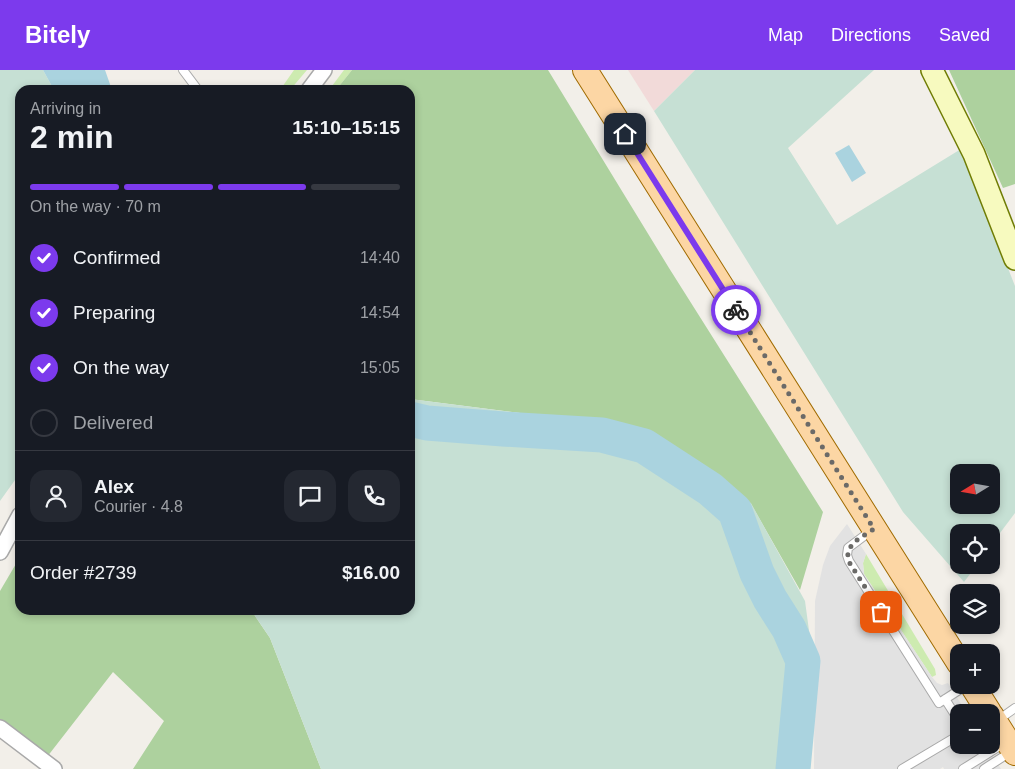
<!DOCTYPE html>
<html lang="en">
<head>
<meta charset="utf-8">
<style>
	body { margin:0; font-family:Arial,sans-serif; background:#242831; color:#f1f3f6; height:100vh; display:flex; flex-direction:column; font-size:19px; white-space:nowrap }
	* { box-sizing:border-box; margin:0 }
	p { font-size:16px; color:#9ea1a6 }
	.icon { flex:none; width:28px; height:28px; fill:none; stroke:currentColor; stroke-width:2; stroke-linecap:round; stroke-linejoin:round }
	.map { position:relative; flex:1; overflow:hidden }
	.sheet { position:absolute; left:15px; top:15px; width:400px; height:530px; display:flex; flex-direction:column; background:#171b24; border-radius:15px; box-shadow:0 2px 8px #0003 }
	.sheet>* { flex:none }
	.needle { width:32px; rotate:259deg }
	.tools { position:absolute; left:950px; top:394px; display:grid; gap:10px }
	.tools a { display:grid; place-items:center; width:50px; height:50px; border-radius:10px; background:#171b24; box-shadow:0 2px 8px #0003; font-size:25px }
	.pin { position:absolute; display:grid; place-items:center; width:42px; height:42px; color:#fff; margin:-21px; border-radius:10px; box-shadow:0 2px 8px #0006 }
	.courier { position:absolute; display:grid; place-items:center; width:50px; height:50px; margin:-25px; border:4px solid #7c3aed; border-radius:50%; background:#fff; color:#222; box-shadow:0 1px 6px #0007 }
	.head em { font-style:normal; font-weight:700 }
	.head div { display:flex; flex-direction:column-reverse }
	.head { display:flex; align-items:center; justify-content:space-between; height:85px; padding:0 15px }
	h1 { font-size:32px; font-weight:700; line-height:38px }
	.bar { display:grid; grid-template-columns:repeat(4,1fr); gap:8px 5px; align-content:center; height:60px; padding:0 15px }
	.bar i { height:6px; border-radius:4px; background:#363941 }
	.bar .selected { background:#7c3aed }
	.bar p { grid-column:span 4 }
	.line { display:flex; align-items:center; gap:12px; padding:0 15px; border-top:1px solid #363941 }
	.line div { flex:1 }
	.round { display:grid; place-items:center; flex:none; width:52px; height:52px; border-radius:15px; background:#242831 }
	ol { padding:0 15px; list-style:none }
	li { display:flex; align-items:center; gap:15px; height:55px }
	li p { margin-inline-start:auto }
	li .icon { padding:5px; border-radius:50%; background:#7c3aed; color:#fff; stroke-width:4 }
	li:last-child { color:#9ea1a6 }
	li i { width:28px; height:28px; border:2px solid #363941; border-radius:50% }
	header { display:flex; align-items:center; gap:30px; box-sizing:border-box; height:70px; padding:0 25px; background:#7c3aed; color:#fff }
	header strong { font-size:24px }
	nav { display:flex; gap:28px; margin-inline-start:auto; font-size:18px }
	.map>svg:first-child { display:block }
	.commercial { fill:#f2dad9 }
	.grass { fill:#cdebb0 }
	.forest { fill:#add19e }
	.wetland { fill:#c6e0d4; fill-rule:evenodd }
	.parking { fill:#e2e2e2 }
	.water { fill:#aad3df }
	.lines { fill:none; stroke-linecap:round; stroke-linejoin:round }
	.river { stroke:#aad3df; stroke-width:35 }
	.lane-casing { stroke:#a9a9a9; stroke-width:10 }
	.street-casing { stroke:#a9a9a9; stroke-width:18 }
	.secondary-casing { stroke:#707d05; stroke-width:24 }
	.primary-casing { stroke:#a06b00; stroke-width:26 }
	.lane { stroke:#fff; stroke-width:8 }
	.street { stroke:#fff; stroke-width:15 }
	.secondary { stroke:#f7fabf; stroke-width:21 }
	.primary { stroke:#fcd6a4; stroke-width:24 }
	.done { stroke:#6b6a68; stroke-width:5; stroke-dasharray:0 9 }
	.route { stroke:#7c3aed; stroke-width:6 }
</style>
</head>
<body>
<header>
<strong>Bitely</strong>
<nav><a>Map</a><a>Directions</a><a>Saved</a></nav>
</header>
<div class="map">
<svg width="1015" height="699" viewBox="0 0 1015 699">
	<rect width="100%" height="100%" fill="#f2efe9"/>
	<path class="commercial" d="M628,0H695L654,41Z"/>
	<path class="grass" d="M294,0H307L290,20H280Z
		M344,0H352L336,20H329Z
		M866,484L935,599L936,605L932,607L864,504L863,493Z"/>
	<path class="forest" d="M352,0H548L669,198L823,442L800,520L751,434L726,418L607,354L410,329V20H336Z
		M949,0H1015V114L1003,118Z
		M20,487V540H251L270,568L321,699H133L164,651L113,602L47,687L0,654V521Z"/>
	<path class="wetland" d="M0,0H43L54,20H20V403L0,431Z
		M695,0H874L788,78L837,155L961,79L1015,216V443L991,475V462H959V495H977L964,512L903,442L654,41ZM959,402H991V435H959Z
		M410,329L607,354L673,383L751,433L805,531L813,590L810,699H321L270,568L251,540H410Z"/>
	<path class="parking" d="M847,454L866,484L863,493L864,504L932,607L937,613L942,615L948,613L966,642H959V675H986L1001,699H944L943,697L940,699H814L815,531L823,495L830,476Z"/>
	<path class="water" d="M43,0H105L112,20H54Z
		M849,75L866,103L852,112L835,83Z"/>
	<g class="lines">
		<path class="river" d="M410,349L427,353L503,359L602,365L644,376L710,419L735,441L757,503L770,529L789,559L803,591L793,699"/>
		<g class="lane-casing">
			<path id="lane" d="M183,0L198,20
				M872,460L848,478L847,485L849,491L939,633L967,615
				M945,629L959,651
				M998,650L1015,638
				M902,699L959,665
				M963,699L1006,672
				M984,699L1012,681"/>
		</g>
		<g class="street-casing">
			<path id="street" d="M309,20L324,0
				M0,482L20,445
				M0,658L54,699"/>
		</g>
		<g class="secondary-casing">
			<path id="secondary" d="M932,0L974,84L1015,189"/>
		</g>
		<g class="primary-casing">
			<path id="primary" d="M585,0L959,593
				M972,615L989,642
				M991,645L1015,683"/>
		</g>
		<use href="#lane" class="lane"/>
		<use href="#street" class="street"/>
		<use href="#secondary" class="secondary"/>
		<use href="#primary" class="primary"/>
	</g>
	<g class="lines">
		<path class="done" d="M736,240L874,459C862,467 843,475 849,492L881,542"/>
		<path class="route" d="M625,64L736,240"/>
	</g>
</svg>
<div class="tools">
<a><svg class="needle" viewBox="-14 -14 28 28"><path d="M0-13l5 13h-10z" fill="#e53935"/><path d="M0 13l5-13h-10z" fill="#9ea1a6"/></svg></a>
<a><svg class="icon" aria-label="locate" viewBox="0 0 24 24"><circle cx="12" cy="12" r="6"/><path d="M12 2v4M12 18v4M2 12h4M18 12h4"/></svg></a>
<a><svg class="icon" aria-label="layers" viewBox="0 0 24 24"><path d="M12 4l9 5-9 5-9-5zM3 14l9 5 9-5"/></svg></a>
<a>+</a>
<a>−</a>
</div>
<div class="pin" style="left:881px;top:542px;background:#ea580c"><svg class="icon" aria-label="bag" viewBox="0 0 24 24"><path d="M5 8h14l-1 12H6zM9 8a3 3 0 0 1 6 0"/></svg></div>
<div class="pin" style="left:625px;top:64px;background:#1f2937"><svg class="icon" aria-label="home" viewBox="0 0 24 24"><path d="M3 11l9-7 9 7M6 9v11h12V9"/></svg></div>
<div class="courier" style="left:736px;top:240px"><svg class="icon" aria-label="bike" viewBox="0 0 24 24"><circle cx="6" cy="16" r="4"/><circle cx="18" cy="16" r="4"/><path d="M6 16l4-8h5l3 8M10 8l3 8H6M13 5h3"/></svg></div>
<section class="sheet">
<div class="head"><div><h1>2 min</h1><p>Arriving in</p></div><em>15:10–15:15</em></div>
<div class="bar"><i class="selected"></i><i class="selected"></i><i class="selected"></i><i></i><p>On the way · 70 m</p></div>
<ol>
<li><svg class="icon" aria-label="check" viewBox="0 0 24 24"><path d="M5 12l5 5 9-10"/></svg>Confirmed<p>14:40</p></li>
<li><svg class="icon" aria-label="check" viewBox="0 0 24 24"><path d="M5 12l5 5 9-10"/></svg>Preparing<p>14:54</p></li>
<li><svg class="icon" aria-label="check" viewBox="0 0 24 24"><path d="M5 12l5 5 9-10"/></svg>On the way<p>15:05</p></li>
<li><i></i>Delivered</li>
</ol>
<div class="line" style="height:90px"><a class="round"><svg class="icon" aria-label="person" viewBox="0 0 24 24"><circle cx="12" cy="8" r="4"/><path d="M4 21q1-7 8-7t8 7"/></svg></a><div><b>Alex</b><p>Courier · 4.8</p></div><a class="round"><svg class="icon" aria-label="chat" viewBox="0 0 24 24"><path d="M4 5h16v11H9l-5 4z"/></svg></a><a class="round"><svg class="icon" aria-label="phone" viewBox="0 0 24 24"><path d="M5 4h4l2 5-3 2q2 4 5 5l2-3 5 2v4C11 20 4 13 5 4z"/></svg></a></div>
<div class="line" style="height:65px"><div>Order #2739</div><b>$16.00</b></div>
</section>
</div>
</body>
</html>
